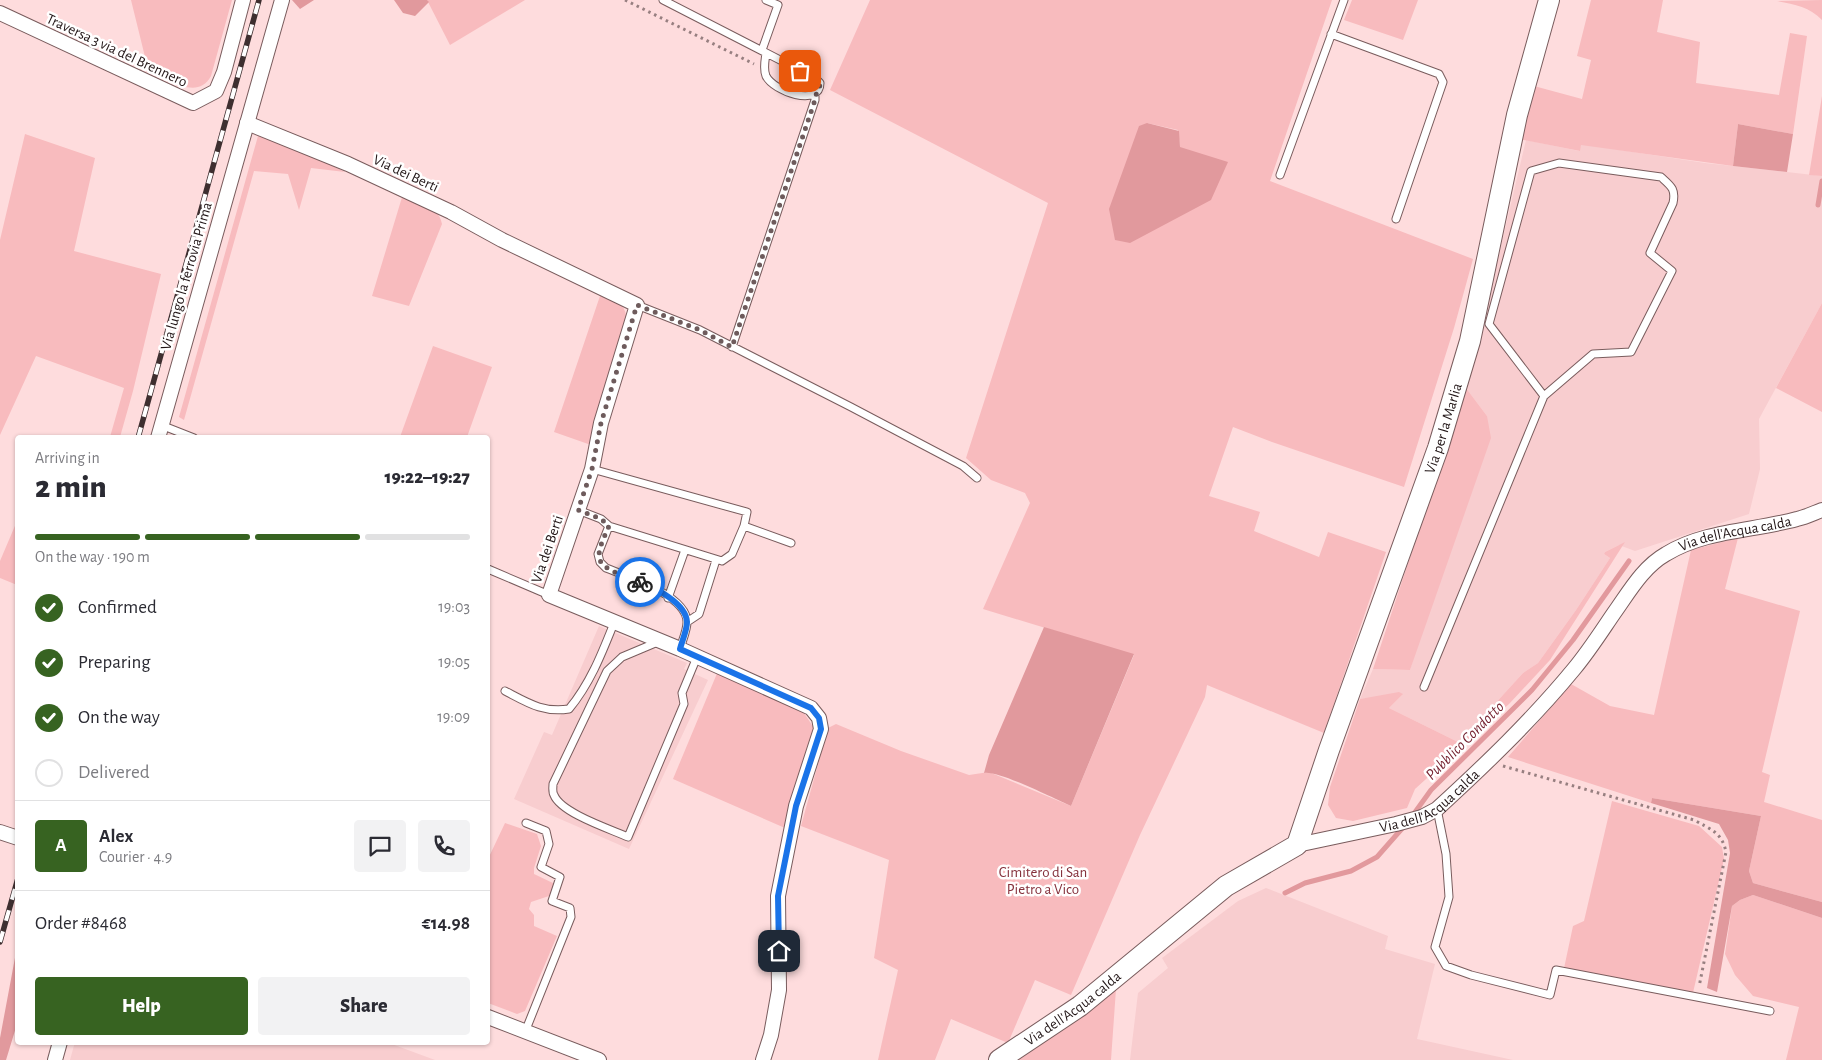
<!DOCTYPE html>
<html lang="en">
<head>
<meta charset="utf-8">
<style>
	body { margin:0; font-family:"Alegreya Sans",sans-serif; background:#f2f2f3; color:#2b2b33; height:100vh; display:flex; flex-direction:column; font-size:19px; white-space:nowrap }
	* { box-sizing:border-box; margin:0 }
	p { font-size:16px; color:#7c7c81 }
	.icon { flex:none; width:28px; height:28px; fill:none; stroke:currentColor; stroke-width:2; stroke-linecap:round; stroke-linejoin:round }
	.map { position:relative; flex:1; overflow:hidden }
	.details { position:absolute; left:15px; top:435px; width:475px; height:610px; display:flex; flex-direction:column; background:#fff; border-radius:5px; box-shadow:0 1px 4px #0004 }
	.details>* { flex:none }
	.pin { position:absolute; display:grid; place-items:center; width:42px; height:42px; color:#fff; margin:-21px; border-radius:10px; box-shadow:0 2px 8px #0006 }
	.courier { position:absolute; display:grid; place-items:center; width:50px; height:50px; margin:-25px; border:4px solid #1a73e8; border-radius:50%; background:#fff; color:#222; box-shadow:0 1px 6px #0007 }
	.overview em { font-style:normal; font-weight:800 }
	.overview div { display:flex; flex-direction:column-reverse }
	.overview { display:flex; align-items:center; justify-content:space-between; height:85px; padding:0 20px }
	h1 { font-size:32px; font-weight:800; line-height:38px }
	.bar { display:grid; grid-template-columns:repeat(4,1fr); gap:8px 5px; align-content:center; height:60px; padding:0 20px }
	.bar i { height:6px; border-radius:4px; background:#e1e1e2 }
	.bar .on { background:#376321 }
	.bar p { grid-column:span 4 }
	.line { display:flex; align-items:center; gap:12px; padding:0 20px; border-top:1px solid #e1e1e2 }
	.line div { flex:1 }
	.round { display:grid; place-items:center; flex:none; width:52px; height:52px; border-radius:5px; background:#f2f2f3 }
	ol { padding:0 20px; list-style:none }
	li { display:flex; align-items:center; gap:15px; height:55px }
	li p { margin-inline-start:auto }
	li .icon { padding:5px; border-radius:50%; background:#376321; color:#fff; stroke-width:4 }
	li:last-child { color:#7c7c81 }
	li i { width:28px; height:28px; border:2px solid #e1e1e2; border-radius:50% }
	.action { display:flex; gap:10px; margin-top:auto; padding:10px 20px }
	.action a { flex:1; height:58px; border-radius:5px; background:#376321; color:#fff; font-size:20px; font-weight:800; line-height:58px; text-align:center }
	.action a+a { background:#f2f2f3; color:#2b2b33 }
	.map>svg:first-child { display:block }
	.built { fill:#f8cdcf }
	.green { fill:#f8bbbe; fill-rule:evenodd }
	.forest { fill:#e1999d }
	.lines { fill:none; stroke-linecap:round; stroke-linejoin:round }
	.stream { stroke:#e2999d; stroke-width:5 }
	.lane-casing { stroke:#795c5d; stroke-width:9 }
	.street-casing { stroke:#795c5d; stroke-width:16 }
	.secondary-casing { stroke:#795c5d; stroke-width:22 }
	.path { stroke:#977f80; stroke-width:3; stroke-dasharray:2.5 4; stroke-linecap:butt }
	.lane { stroke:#fff; stroke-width:7 }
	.street { stroke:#fff; stroke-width:14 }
	.secondary { stroke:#fff; stroke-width:20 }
	.rail-casing { stroke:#3e2f30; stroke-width:5.5 }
	.rail { stroke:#fff; stroke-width:4; stroke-dasharray:11; stroke-linecap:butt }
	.done { stroke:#6e5b5c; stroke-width:5; stroke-dasharray:0 9 }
	.route { stroke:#1a73e8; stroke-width:6 }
	.labels { text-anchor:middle; stroke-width:5; stroke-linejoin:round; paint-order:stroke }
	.street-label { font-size:15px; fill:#211516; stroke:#fff }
	.park-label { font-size:15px; fill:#85303b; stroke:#fff }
	.water-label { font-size:16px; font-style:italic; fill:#721e2c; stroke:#fff }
</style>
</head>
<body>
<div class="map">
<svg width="1822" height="1060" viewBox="0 0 1822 1060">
	<rect width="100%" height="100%" fill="#fedcdd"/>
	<path class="built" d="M1526,140L1579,151L1581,144L1705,163L1822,176V303L1759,419L1760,469L1749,514L1635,551L1619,545L1605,552L1604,554L1610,558L1576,610L1538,663L1523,673L1481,719L1477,727L1458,742L1389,708L1402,695L1360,699L1373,669L1410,670L1487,416L1466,388L1476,352Z
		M599,626L687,663L684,669L708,680L629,849L514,799L544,732L552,735Z
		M1266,888L1388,936L1385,949L1435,964L1417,1039L1513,1060H1130L1138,993L1168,968L1162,958L1238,901Z
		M75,1042L389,1043L435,1060H70Z"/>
	<path class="green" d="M131,0H232L211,76C197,102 167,78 148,69Z
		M427,0H525L450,45Z
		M870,0H1332L1270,181L1473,259L1454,328L1404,487L1272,442L1233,427L1209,496L1260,512L1254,531L1319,557L1328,532L1386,552L1324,733L1207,685L1205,697L1140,835L1071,995L1035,980L1008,1043L951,1019L935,1060H878L898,970L874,958L889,860L801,826L828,728L836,724L901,751L969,775L989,772L1071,806L1134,655L983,609L1030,503L1025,493L991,480L966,458L1048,203L830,90ZM1147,123L1178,130L1180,147Z
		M1352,0H1418L1403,40L1344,20Z
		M1591,0H1663L1657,32L1700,42L1696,83L1779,95L1790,33L1807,36L1793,134L1738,124L1733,166L1581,145L1580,151L1519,139L1534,86L1582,99L1591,60L1577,56Z
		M1822,0V20C1810,7 1794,4 1777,1Z
		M1822,96V176L1809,175Z
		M25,134L95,158L74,251L161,274L133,391L120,437H110L124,388L36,356L0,435V240Z
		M258,136C289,142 317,158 345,172L311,168L299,210L288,174L254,171L184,420L179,417Z
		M403,194C418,201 439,206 442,224L409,306L372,296Z
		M601,293C618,301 626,303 627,323L591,445L554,432Z
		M1822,303V412L1776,388Z
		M433,346L492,367L467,437H400Z
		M1466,388L1487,416L1491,438L1410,670L1373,669Z
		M17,521V585L0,578V561Z
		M1738,538L1725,589L1800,611L1762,772L1770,775L1764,802L1822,820V902L1753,883L1749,871L1761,816L1652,798L1651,803L1508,757L1571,684L1610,706L1654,715L1691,550Z
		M1625,542L1550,660L1509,704L1415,789L1407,808L1353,821L1336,818L1328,805L1330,787L1360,699L1399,692L1403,694L1389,708L1458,742L1477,727L1481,719L1523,673L1538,663L1576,610L1610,558L1604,554L1605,552Z
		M718,671L804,713L814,728L789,809L785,828L673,779Z
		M1612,801L1699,826L1722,847L1724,859L1692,997L1563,973L1573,926L1584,921Z
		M505,823L537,834L541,846L534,868V874L555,884L549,896L531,902L529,909L534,915V926L557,936L525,1011L517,1014L488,1003V859Z
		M1753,895L1822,918V1060H1786L1799,1007L1753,996L1735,975L1725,954L1732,906L1740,900Z
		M1116,989L1111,1060H1016Z"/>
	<path class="forest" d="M292,0H314L300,9Z
		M394,0H427L429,2L415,16L403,13Z
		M1147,123L1179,131L1180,147L1228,162L1211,200L1130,243L1115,240L1109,209L1139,126Z
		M1738,124L1793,134L1787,172L1733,166Z
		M1044,627L1134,654L1071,806C1055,799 998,770 984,773L989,755Z
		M1652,798L1761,816L1749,871L1753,883L1822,902V918L1753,895L1740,900L1732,906L1717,992L1707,988L1730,853L1728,840L1719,824L1651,803Z
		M17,947V1024L6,1060H0V1038Z"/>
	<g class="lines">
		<path class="stream" d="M1818,205L1822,181
			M1413,815L1431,790L1532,690L1573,640L1629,561
			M1285,893L1305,883L1351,871L1377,857L1406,824"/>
		<g class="lane-casing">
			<path id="lane" d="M663,0L815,78L820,83C820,108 773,91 766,76C763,69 765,61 766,53
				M1331,34L1439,74L1443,82L1396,219
				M762,50L778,5L766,0
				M1280,175L1344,0
				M637,305L700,330L851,407L963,466L977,478
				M732,347L815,100V94
				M161,425L194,438
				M592,469L747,512L744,526L791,543
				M578,510L601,519L609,526L722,561L732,554L744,526
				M609,526L598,554L600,562L606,568C626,576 687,595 687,622C687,631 682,641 680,649
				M488,569L549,595
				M668,598L685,550
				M687,622L699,614L716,560
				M660,641L622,657L607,671L553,784C553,787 552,792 554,795C561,813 610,829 628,837L684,704L682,693L697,657
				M1424,687L1544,396L1489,324L1531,171L1559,163L1661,177C1671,186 1676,189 1673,203L1650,253L1672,271L1631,352L1593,354L1544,396
				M505,691C528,703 543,713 569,709C590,684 602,653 614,623
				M1437,809L1446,854L1449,897L1435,947L1446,966L1471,975L1550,995L1556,970L1770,1011
				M525,1032L571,917L570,908L552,901L560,877L541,867L549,844L546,831L526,823"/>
		</g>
		<g class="street-casing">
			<g id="street">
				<path d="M0,13L193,103L216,91L224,72L243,0"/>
				<path d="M247,123L348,164L451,212L502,240L637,305L601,423L592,469L549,595L680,649L811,708L819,718L821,729L796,806L778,896L779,990L771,1035L763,1060"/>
				<path d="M158,438L282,0"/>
				<path d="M0,832L18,838"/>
				<path id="s1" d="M1297,845L1396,824L1422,817L1437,809C1485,765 1532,720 1574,669C1589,651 1601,632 1614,613C1629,592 1643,567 1666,554C1705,530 1754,531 1797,519C1806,517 1814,513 1822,510"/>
				<path d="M488,1017L599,1060"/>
				<path d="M55,1060L60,1042"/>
			</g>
		</g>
		<g class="secondary-casing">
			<g id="secondary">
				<path id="s2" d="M999,1060L1080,1006L1226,886L1297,845L1329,750L1438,448L1470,341L1517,115L1549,0"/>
			</g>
		</g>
		<path class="path" d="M625,0L754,64
			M1503,766L1694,820C1710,829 1722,832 1726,852L1699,987"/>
		<use href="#lane" class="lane"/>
		<use href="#street" class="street"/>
		<use href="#secondary" class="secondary"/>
		<g class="rail-casing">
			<path id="rail" d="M138,438L259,0
				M0,942L18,878"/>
		</g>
		<use href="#rail" class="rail"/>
	</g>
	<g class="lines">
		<path class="done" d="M640,582C629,577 599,570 599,556C599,547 605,535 609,526L601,519L578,510L592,469L601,423L633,318L637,305L700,330L732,347L815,100C815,93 820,90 820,83L800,71"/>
		<path class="route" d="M640,582C655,588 686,603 687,622C687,630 682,641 680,649L811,708L819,718L821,729L796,806L778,896L779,951"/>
	</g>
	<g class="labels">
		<g class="street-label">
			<text transform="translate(117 50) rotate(25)" y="5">Traversa 3 via del Brennero</text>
			<text transform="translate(406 173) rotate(25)" y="5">Via dei Berti</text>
			<text transform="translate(186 276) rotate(-74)" y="5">Via lungo la ferrovia Prima</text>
			<text dy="5" stroke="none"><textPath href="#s2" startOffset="810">Via per la Marlia</textPath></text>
			<text dy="5" stroke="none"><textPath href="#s1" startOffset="562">Via dell'Acqua calda</textPath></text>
			<text transform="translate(547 549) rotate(-71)" y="5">Via dei Berti</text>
			<text dy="5" stroke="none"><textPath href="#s1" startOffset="142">Via dell'Acqua calda</textPath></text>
			<text dy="5" stroke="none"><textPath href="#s2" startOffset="90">Via dell'Acqua calda</textPath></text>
		</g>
		<g class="park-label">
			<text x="1043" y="877">Cimitero di San<tspan x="1043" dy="17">Pietro a Vico</tspan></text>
		</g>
		<g class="water-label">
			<text transform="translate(1464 740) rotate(-45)" y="6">Pubblico Condotto</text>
		</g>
	</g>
</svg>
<div class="pin" style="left:800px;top:71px;background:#ea580c"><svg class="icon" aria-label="bag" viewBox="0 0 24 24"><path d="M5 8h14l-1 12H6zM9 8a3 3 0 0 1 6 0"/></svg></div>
<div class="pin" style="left:779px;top:951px;background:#1f2937"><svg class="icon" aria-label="home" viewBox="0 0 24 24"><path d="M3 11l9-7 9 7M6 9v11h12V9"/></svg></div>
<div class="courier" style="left:640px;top:582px"><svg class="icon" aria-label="bike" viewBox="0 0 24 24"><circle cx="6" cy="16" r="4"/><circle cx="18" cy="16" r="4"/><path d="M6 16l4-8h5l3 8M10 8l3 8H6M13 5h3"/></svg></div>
<section class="details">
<div class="overview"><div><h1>2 min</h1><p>Arriving in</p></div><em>19:22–19:27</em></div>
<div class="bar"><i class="on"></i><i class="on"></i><i class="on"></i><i></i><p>On the way · 190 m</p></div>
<ol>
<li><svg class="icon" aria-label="check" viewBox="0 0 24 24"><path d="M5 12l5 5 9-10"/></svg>Confirmed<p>19:03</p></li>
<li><svg class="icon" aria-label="check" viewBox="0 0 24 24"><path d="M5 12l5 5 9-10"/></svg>Preparing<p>19:05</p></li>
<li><svg class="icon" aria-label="check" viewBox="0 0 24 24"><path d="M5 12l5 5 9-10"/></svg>On the way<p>19:09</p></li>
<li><i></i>Delivered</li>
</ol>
<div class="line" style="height:90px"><b class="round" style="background:#376321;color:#fff">A</b><div><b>Alex</b><p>Courier · 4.9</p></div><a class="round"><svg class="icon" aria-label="chat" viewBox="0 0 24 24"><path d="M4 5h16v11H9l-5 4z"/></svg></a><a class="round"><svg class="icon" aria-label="phone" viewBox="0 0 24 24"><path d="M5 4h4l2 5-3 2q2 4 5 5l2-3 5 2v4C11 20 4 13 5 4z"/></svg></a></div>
<div class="line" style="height:65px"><div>Order #8468</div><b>€14.98</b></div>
<div class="action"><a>Help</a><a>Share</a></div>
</section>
</div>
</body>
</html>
